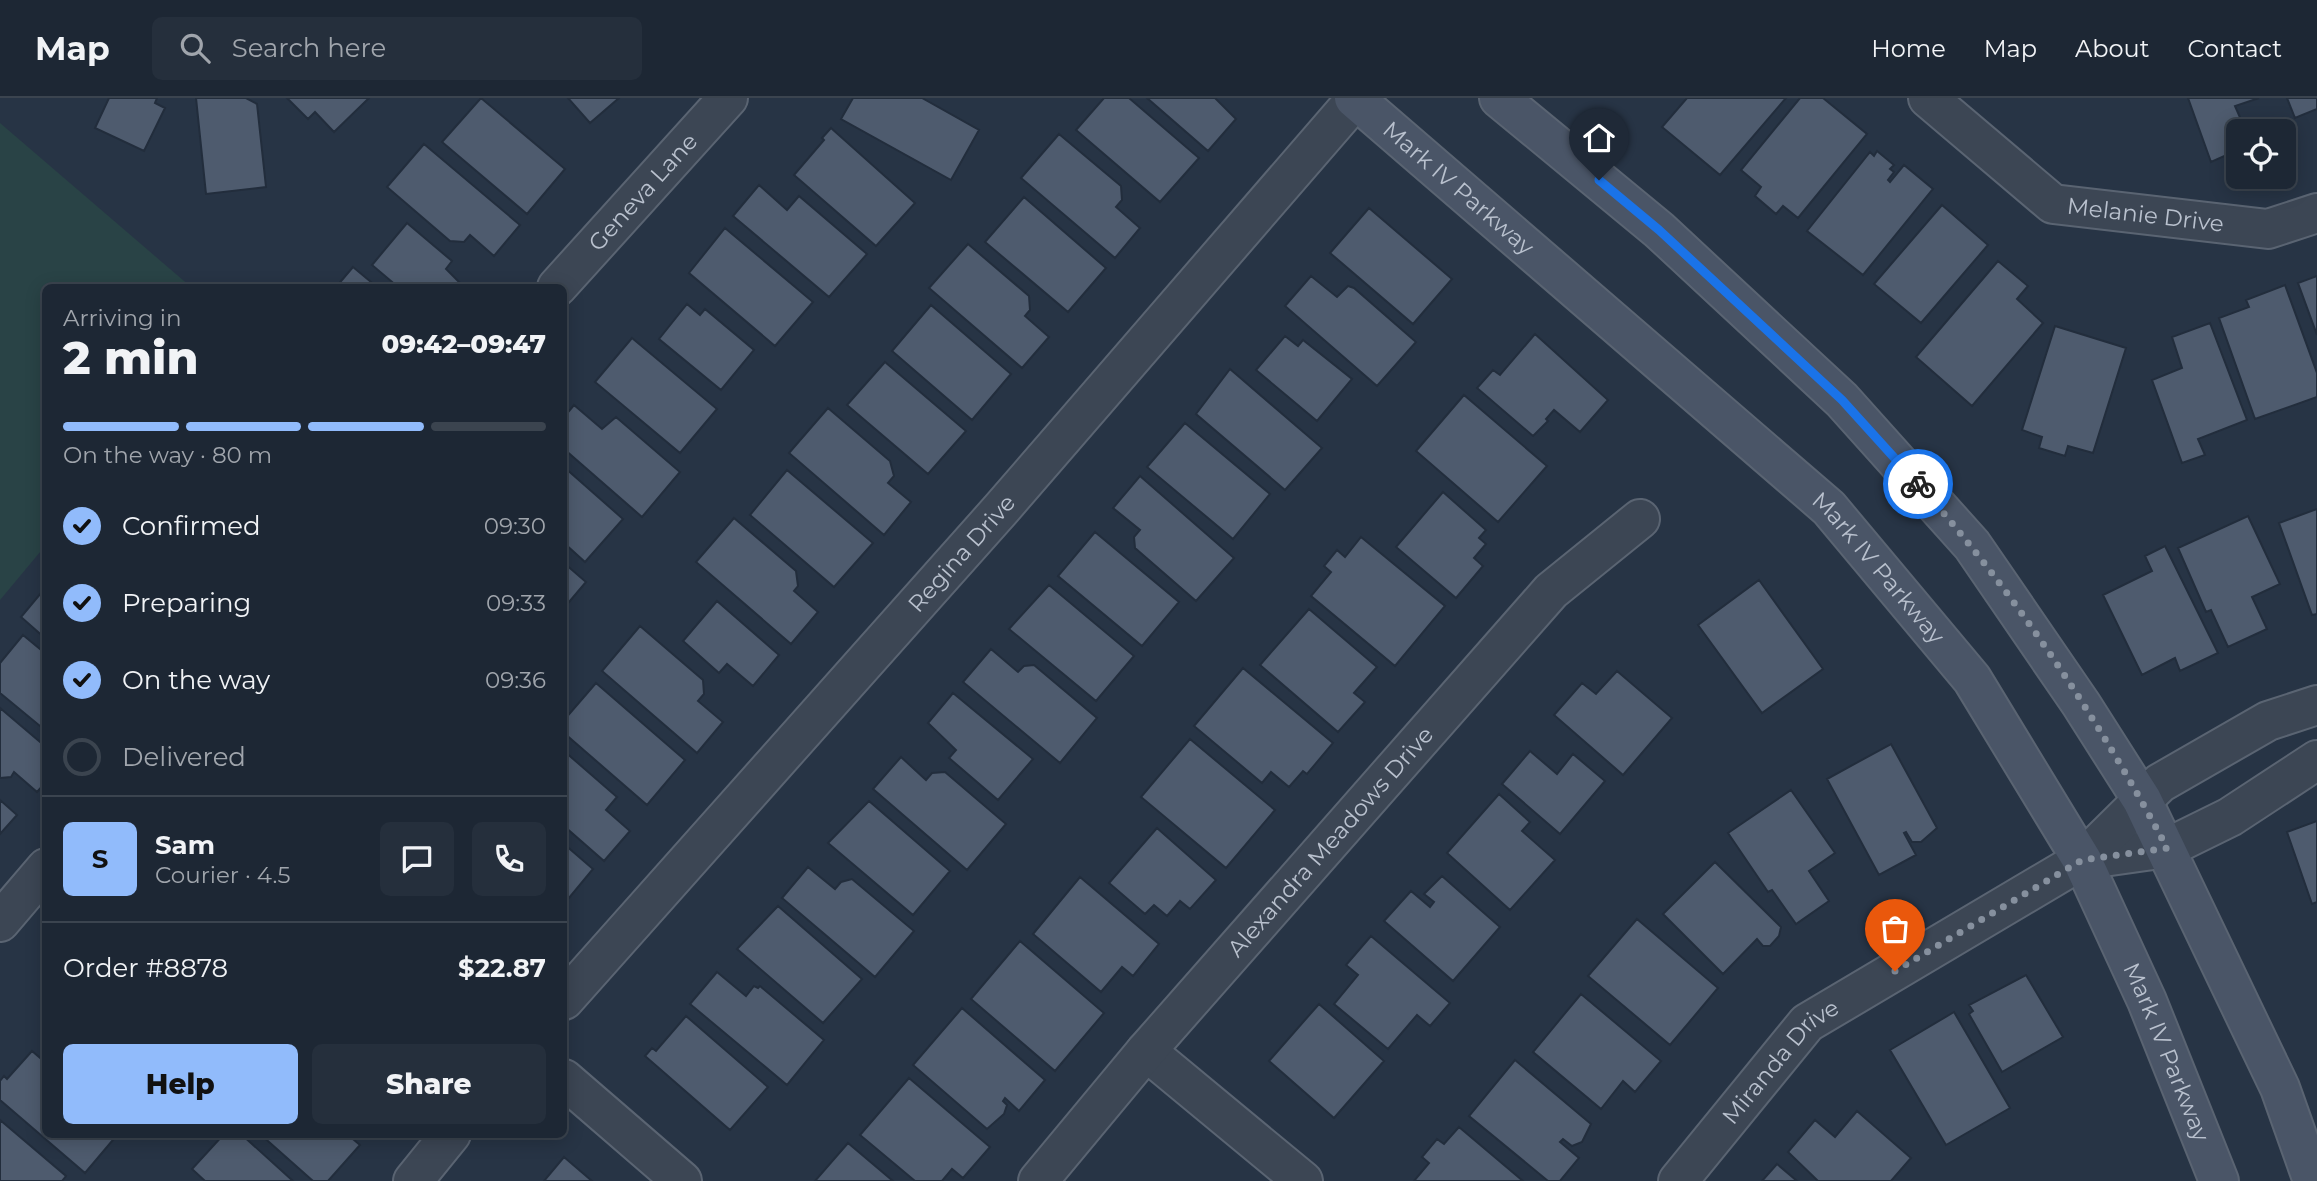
<!DOCTYPE html>
<html lang="en">
<head>
<meta charset="utf-8">
<style>
	body { margin:0; font-family:Montserrat,sans-serif; background:#252f3c; color:#f1f3f6; height:100vh; display:flex; flex-direction:column; font-size:26px; white-space:nowrap }
	* { box-sizing:border-box; margin:0 }
	p { font-size:23px; color:#a0a5ac }
	.icon { flex:none; width:38px; height:38px; fill:none; stroke:currentColor; stroke-width:2; stroke-linecap:round; stroke-linejoin:round }
	.map { position:relative; flex:1; overflow:hidden }
	.details { position:absolute; left:42px; top:186px; width:525px; height:854px; display:flex; flex-direction:column; background:#1d2734; border-radius:10px; box-shadow:0 4px 18px #0003,0 0 0 2px #3b444f }
	.details>* { flex:none }
	.fabs { position:absolute; left:2226px; top:21px; display:grid; gap:14px }
	.fabs a { display:grid; place-items:center; width:70px; height:70px; border-radius:10px; background:#1d2734; box-shadow:0 4px 18px #0003,0 0 0 2px #3b444f; font-size:35px }
	.pin { position:absolute; display:grid; place-items:center; width:60px; height:60px; color:#fff; margin:-72px -30px; border-radius:50% 50% 50% 0; rotate:-45deg; box-shadow:0 0 7px #0007 }
	.pin .icon { rotate:45deg }
	.courier { position:absolute; display:grid; place-items:center; width:70px; height:70px; margin:-35px; border:5px solid #1a73e8; border-radius:50%; background:#fff; color:#222; box-shadow:0 2px 9px #0007 }
	.summary em { font-style:normal; font-weight:800 }
	.summary div { display:flex; flex-direction:column-reverse }
	.summary { display:flex; align-items:center; justify-content:space-between; height:119px; padding:0 21px }
	h1 { font-size:46px; font-weight:800; line-height:52px }
	.bar { display:grid; grid-template-columns:repeat(4,1fr); gap:10px 7px; align-content:center; height:84px; padding:0 21px }
	.bar i { height:9px; border-radius:5px; background:#3b444f }
	.bar .on { background:#91bbfb }
	.bar p { grid-column:span 4 }
	.line { display:flex; align-items:center; gap:18px; padding:0 21px; border-top:2px solid #3b444f }
	.line div { flex:1 }
	.round { display:grid; place-items:center; flex:none; width:74px; height:74px; border-radius:10px; background:#252f3c }
	ol { padding:0 21px; list-style:none }
	li { display:flex; align-items:center; gap:21px; height:77px }
	li p { margin-inline-start:auto }
	li .icon { padding:7px; border-radius:50%; background:#91bbfb; color:#111; stroke-width:4 }
	li:last-child { color:#a0a5ac }
	li i { width:38px; height:38px; border:4px solid #3b444f; border-radius:50% }
	.primary-button { display:flex; gap:14px; margin-top:auto; padding:14px 21px }
	.primary-button a { flex:1; height:80px; border-radius:10px; background:#91bbfb; color:#111; font-size:28px; font-weight:800; line-height:80px; text-align:center }
	.primary-button a+a { background:#252f3c; color:#f1f3f6 }
	header { display:flex; align-items:center; gap:42px; box-sizing:border-box; height:98px; padding:0 35px; background:#1d2734; border-bottom:2px solid #3b444f }
	header strong { font-size:33px }
	nav { display:flex; gap:38px; margin-inline-start:auto; font-size:24px }
	.search { width:490px; height:63px; background:#252f3c; display:flex; align-items:center; gap:18px; box-sizing:border-box; padding:0 24px; border-radius:10px; color:#a0a5ac; font-size:26px }
	.map>svg:first-child { display:block }
	.green { fill:#294346 }
	.building { fill:#4e5b6e; stroke:#222d3c; stroke-width:2 }
	.lines { fill:none; stroke-linecap:round; stroke-linejoin:round }
	.street-casing { stroke:#5a6472; stroke-width:42 }
	.secondary-casing { stroke:#5a6472; stroke-width:42 }
	.street { stroke:#3c4654; stroke-width:38 }
	.secondary { stroke:#4a5567; stroke-width:38 }
	.done { stroke:#86909e; stroke-width:7; stroke-dasharray:0 12.6 }
	.route { stroke:#1a73e8; stroke-width:9 }
	.labels { text-anchor:middle; stroke-width:7; stroke-linejoin:round; paint-order:stroke }
	.street-label { font-size:23px; fill:#b9c1ce; stroke:#202b3a }
</style>
</head>
<body>
<header>
<strong>Map</strong>
<div class="search"><svg class="icon" aria-label="search" viewBox="0 0 24 24"><circle cx="10" cy="10" r="6"/><path d="M15 15l6 6"/></svg>Search here</div>
<nav><a>Home</a><a>Map</a><a>About</a><a>Contact</a></nav>
</header>
<div class="map">
<svg width="2317" height="1083" viewBox="0 0 2317 1083">
	<rect width="100%" height="100%" fill="#273445"/>
	<path class="green" d="M0,25L191,189H46L45,448L0,502Z"/>
	<path class="building" d="M109,0H157L155,5L165,10L144,53L95,30Z
		M196,0H246L257,6L266,89L206,96Z
		M287,0H369L334,34L315,14L308,21Z
		M481,0L565,71L527,116L442,44Z
		M568,0H619L590,25Z
		M853,0H922L979,32L951,82L841,21Z
		M1104,0H1129L1199,60L1160,104L1076,32Z
		M1147,0H1215L1236,21L1208,53Z
		M1687,0H1786L1720,77L1662,29Z
		M1800,0H1823L1867,36L1798,120L1783,108L1776,116L1755,98L1761,89L1741,72Z
		M2188,0H2259L2235,8L2246,33H2238V52L2211,64Z
		M2287,0H2317V11L2295,20Z
		M831,30L915,105L876,148L794,77L824,42L822,40Z
		M1059,36L1121,88L1122,102L1116,109L1140,130L1115,160L1021,80Z
		M424,46L520,127L494,158L470,137L464,144L450,143L387,89Z
		M1877,53L1894,67L1890,71L1894,74L1888,82L1890,84L1904,67L1933,91L1863,177L1807,133L1870,54L1874,58Z
		M759,87L787,112L799,98L867,156L829,199L733,118Z
		M1024,99L1106,170L1068,214L985,144Z
		M1942,107L1988,147L1921,225L1874,186Z
		M1369,110L1452,181L1413,226L1330,155Z
		M407,125L452,163L446,171L464,189H398L372,167Z
		M725,130L813,204L775,248L689,175Z
		M968,146L1029,198L1030,212L1025,218L1049,239L1022,270L929,190Z
		M1998,163L2028,188L2017,201L2043,225L1972,308L1916,259Z
		M353,169L377,189H336Z
		M1311,178L1337,199L1348,188L1354,190L1416,244L1377,288L1285,208Z
		M2317,178V237L2298,185Z
		M2285,187L2317,275V299L2255,321L2219,220L2249,209L2246,202Z
		M687,206L700,217L705,211L754,252L721,292L659,241Z
		M931,207L1011,276L972,322L892,253Z
		M2210,225L2247,322L2198,341L2205,357L2182,365L2152,282L2182,270L2172,239Z
		M2055,228L2126,250L2093,355L2068,348L2065,358L2039,350L2042,339L2022,332Z
		M1535,236L1608,302L1580,334L1554,312L1546,321L1548,323L1533,338L1477,290L1493,272L1500,277Z
		M1285,238L1298,248L1303,242L1352,281L1317,323L1256,272Z
		M632,240L717,311L680,355L595,284Z
		M885,264L966,333L928,376L847,307Z
		M1230,271L1322,350L1285,392L1196,316Z
		M1464,297L1547,368L1498,424L1416,353Z
		M574,307L602,331L616,319L680,374L642,419L564,351V319Z
		M828,310L890,363L894,378L888,385L911,404L884,437L789,355Z
		M1185,325L1270,396L1233,441L1147,369Z
		M564,369L623,421L585,464L564,445Z
		M787,372L873,445L834,489L750,417Z
		M1140,378L1234,460L1196,503L1135,450L1134,439L1140,432L1113,410Z
		M1443,394L1486,432L1479,440L1486,446L1474,460L1483,468L1456,500L1396,449Z
		M2317,411V516L2312,517L2279,425Z
		M2248,418L2280,486L2252,499L2267,531L2228,549L2211,512L2206,514L2178,450Z
		M734,420L796,473L798,488L794,493L818,514L791,546L696,464Z
		M1095,434L1179,504L1142,548L1058,478Z
		M1361,439L1445,508L1395,568L1311,498L1331,474L1324,468L1337,452L1345,459Z
		M2165,448L2218,555L2180,573L2175,560L2142,577L2103,497L2152,473L2145,458Z
		M564,465L586,484L564,510Z
		M1759,482L1823,571L1762,615L1698,527Z
		M1049,487L1134,558L1096,603L1009,531Z
		M46,489V541L21,519Z
		M717,503L779,557L753,588L727,566L719,575L683,543Z
		M1309,511L1377,569L1354,595L1365,604L1338,634L1260,567Z
		M640,528L703,582L704,596L698,603L723,624L697,655L602,573Z
		M23,537L46,556V633L0,595V565Z
		M991,551L1018,574L1024,568L1034,567L1097,620L1060,665L963,584Z
		M1243,570L1333,645L1307,676L1303,673L1289,689L1271,674L1262,685L1194,628Z
		M1617,573L1672,620L1623,677L1554,617L1582,585L1596,596Z
		M596,585L685,662L647,707L564,635V622Z
		M953,595L1033,661L998,702L949,660L956,652L928,625Z
		M0,610L46,649V684L37,694L14,674L11,679L0,680Z
		M1190,641L1275,712L1226,770L1141,699Z
		M1891,646L1937,730L1921,744H1912L1906,734L1904,735L1916,757L1879,777L1827,681Z
		M564,653L617,699L606,712L630,733L604,763L564,728Z
		M1530,653L1557,676L1573,656L1605,683L1560,736L1502,686Z
		M901,659L926,682L932,675L945,674L1006,726L967,772L873,691Z
		M1791,692L1835,755L1809,773L1829,803L1796,826L1772,792L1768,794L1728,735Z
		M1499,696L1530,724L1522,733L1555,762L1510,812L1447,755Z
		M0,702L17,717L0,736Z
		M869,703L950,773L913,817L828,745Z
		M2317,723V804L2312,806L2287,734Z
		M1157,730L1216,782L1190,811L1180,803L1167,818L1154,807L1145,816L1109,785Z
		M564,746L593,771L564,806Z
		M1715,764L1781,829L1779,838L1770,848H1763L1757,841L1723,876L1663,816Z
		M808,769L835,791L841,784L852,781L914,833L875,879L782,800Z
		M1442,778L1500,829L1453,883L1384,823L1411,793L1430,809L1434,804L1424,796Z
		M1080,779L1159,846L1133,878L1122,869L1101,894L1033,836Z
		M778,808L862,881L823,925L737,851Z
		M1637,821L1718,890L1670,947L1588,878Z
		M1371,838L1450,905L1430,928L1417,917L1388,951L1334,906L1358,877L1346,867Z
		M1020,843L1104,915L1055,973L971,901Z
		M717,874L746,898L754,888L758,890L760,888L824,942L787,987L690,906Z
		M2026,877L2063,939L2002,974L1969,916L1973,913L1969,907Z
		M1581,896L1661,963L1635,994L1623,983L1601,1011L1533,954Z
		M1319,906L1384,963L1334,1020L1269,963Z
		M962,910L1045,982L1019,1013L1005,1000L1003,1003L1007,1007L1004,1016L987,1031L913,967Z
		M1954,914L2010,1010L1946,1047L1890,952Z
		M686,918L768,989L730,1032L645,958L652,950L656,953Z
		M32,953L46,965V1036H118L85,1075L0,1002V983L4,978L7,981Z
		M1515,962L1591,1026L1582,1044L1572,1048L1563,1041L1560,1044L1579,1060L1560,1083H1548L1469,1018Z
		M909,980L990,1049L963,1080L952,1071L942,1083H915L860,1037Z
		M1857,1013L1911,1060L1891,1083H1818L1788,1054L1815,1022L1835,1039Z
		M0,1022L66,1078L62,1083H0Z
		M1459,1029L1523,1083H1414L1429,1065L1422,1059L1437,1041L1444,1046Z
		M224,1036H241L293,1083H205L192,1071Z
		M260,1036H347L360,1047L328,1083H313Z
		M848,1045L893,1083H815Z
		M564,1059L592,1083H544Z
		M1777,1066L1797,1083H1762Z"/>
	<g class="lines">
		<g class="street-casing">
			<g id="street">
				<path id="s1" d="M1928,0L2053,106L2268,131L2317,115"/>
				<path id="s2" d="M557,189L728,0"/>
				<path d="M2082,762L2167,750L2230,719L2317,662"/>
				<path d="M0,824L46,770"/>
				<path id="s3" d="M564,902L1002,410L1355,2"/>
				<path d="M1146,953L1303,1083"/>
				<path d="M564,981L682,1083"/>
				<path d="M413,1083L451,1036"/>
				<path id="s4" d="M1038,1083L1146,953L1551,493L1640,421"/>
				<path id="s5" d="M1678,1083L1807,925L2082,762L2160,685L2268,623L2317,607"/>
			</g>
		</g>
		<g class="secondary-casing">
			<g id="secondary">
				<path id="s6" d="M1354,0L1829,410L1972,581L2082,762L2147,903L2219,1083"/>
				<path d="M1499,0L1659,132L1842,302L1972,447L2081,606L2142,702L2280,990L2313,1083"/>
			</g>
		</g>
		<use href="#street" class="street"/>
		<use href="#secondary" class="secondary"/>
	</g>
	<g class="lines">
		<path class="done" d="M1895,873L2082,762L2167,750C2101,625 2012,490 1918,386"/>
		<path class="route" d="M1599,82L1659,132L1842,302L1918,386"/>
	</g>
	<g class="labels">
		<g class="street-label">
			<text dy="8" stroke="none"><textPath href="#s6" startOffset="138">Mark IV Parkway</textPath></text>
			<text dy="8" stroke="none"><textPath href="#s2" startOffset="128">Geneva Lane</textPath></text>
			<text dy="8" stroke="none"><textPath href="#s1" startOffset="257">Melanie Drive</textPath></text>
			<text dy="8" stroke="none"><textPath href="#s3" startOffset="598">Regina Drive</textPath></text>
			<text dy="8" stroke="none"><textPath href="#s6" startOffset="705">Mark IV Parkway</textPath></text>
			<text dy="8" stroke="none"><textPath href="#s4" startOffset="448">Alexandra Meadows Drive</textPath></text>
			<text dy="8" stroke="none"><textPath href="#s6" startOffset="1272">Mark IV Parkway</textPath></text>
			<text dy="8" stroke="none"><textPath href="#s5" startOffset="158">Miranda Drive</textPath></text>
		</g>
	</g>
</svg>
<div class="fabs">
<a><svg class="icon" aria-label="locate" viewBox="0 0 24 24"><circle cx="12" cy="12" r="6"/><path d="M12 2v4M12 18v4M2 12h4M18 12h4"/></svg></a>
</div>
<div class="pin" style="left:1895px;top:873px;background:#ea580c"><svg class="icon" aria-label="bag" viewBox="0 0 24 24"><path d="M5 8h14l-1 12H6zM9 8a3 3 0 0 1 6 0"/></svg></div>
<div class="pin" style="left:1599px;top:82px;background:#1f2937"><svg class="icon" aria-label="home" viewBox="0 0 24 24"><path d="M3 11l9-7 9 7M6 9v11h12V9"/></svg></div>
<div class="courier" style="left:1918px;top:386px"><svg class="icon" aria-label="bike" viewBox="0 0 24 24"><circle cx="6" cy="16" r="4"/><circle cx="18" cy="16" r="4"/><path d="M6 16l4-8h5l3 8M10 8l3 8H6M13 5h3"/></svg></div>
<section class="details">
<div class="summary"><div><h1>2 min</h1><p>Arriving in</p></div><em>09:42–09:47</em></div>
<div class="bar"><i class="on"></i><i class="on"></i><i class="on"></i><i></i><p>On the way · 80 m</p></div>
<ol>
<li><svg class="icon" aria-label="check" viewBox="0 0 24 24"><path d="M5 12l5 5 9-10"/></svg>Confirmed<p>09:30</p></li>
<li><svg class="icon" aria-label="check" viewBox="0 0 24 24"><path d="M5 12l5 5 9-10"/></svg>Preparing<p>09:33</p></li>
<li><svg class="icon" aria-label="check" viewBox="0 0 24 24"><path d="M5 12l5 5 9-10"/></svg>On the way<p>09:36</p></li>
<li><i></i>Delivered</li>
</ol>
<div class="line" style="height:126px"><b class="round" style="background:#91bbfb;color:#111">S</b><div><b>Sam</b><p>Courier · 4.5</p></div><a class="round"><svg class="icon" aria-label="chat" viewBox="0 0 24 24"><path d="M4 5h16v11H9l-5 4z"/></svg></a><a class="round"><svg class="icon" aria-label="phone" viewBox="0 0 24 24"><path d="M5 4h4l2 5-3 2q2 4 5 5l2-3 5 2v4C11 20 4 13 5 4z"/></svg></a></div>
<div class="line" style="height:91px"><div>Order #8878</div><b>$22.87</b></div>
<div class="primary-button"><a>Help</a><a>Share</a></div>
</section>
</div>
</body>
</html>
